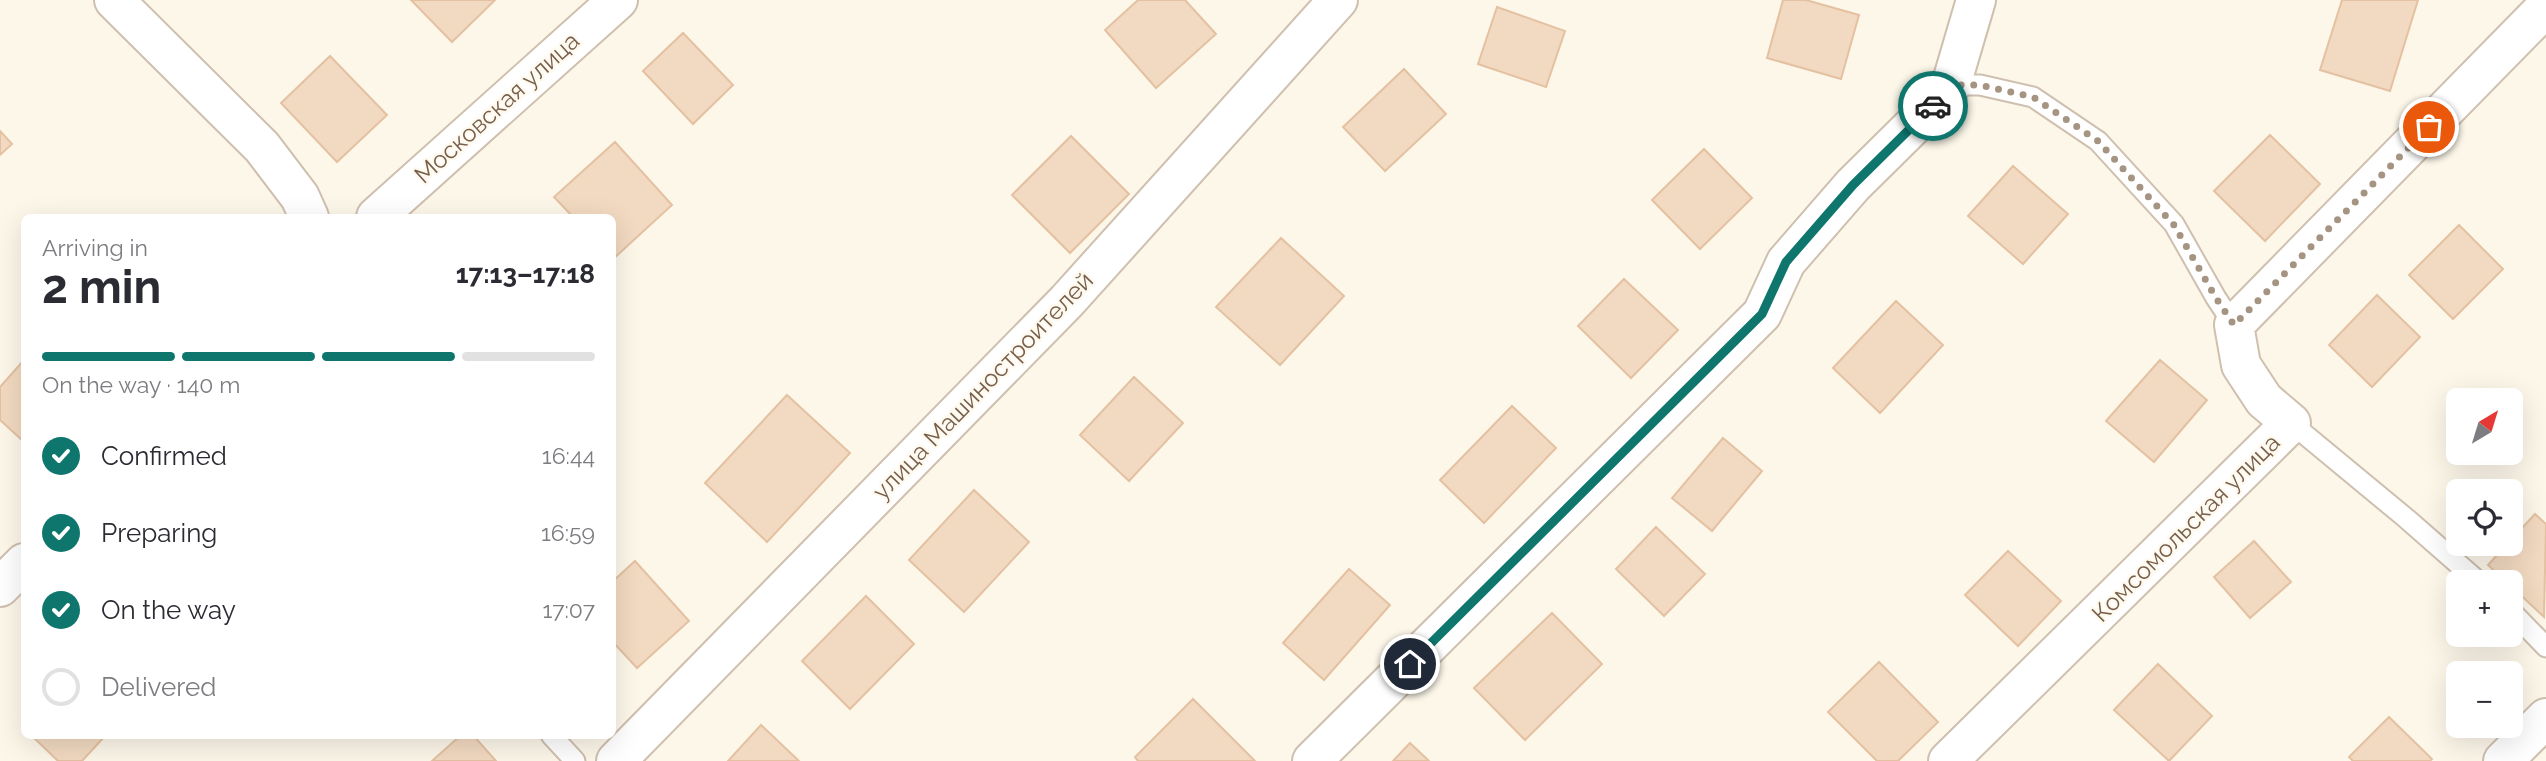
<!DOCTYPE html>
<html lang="en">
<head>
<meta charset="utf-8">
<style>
	body { margin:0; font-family:Raleway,sans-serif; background:#f2f2f3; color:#2b2b33; height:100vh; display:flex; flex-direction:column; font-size:26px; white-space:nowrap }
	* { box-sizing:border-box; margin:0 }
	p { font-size:23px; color:#7c7c81 }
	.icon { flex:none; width:38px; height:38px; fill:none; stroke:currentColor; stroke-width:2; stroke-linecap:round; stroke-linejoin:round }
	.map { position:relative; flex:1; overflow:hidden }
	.drawer { position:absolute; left:21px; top:214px; width:595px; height:525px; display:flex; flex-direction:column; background:#fff; border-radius:10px; box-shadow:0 7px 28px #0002 }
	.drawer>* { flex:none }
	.needle { width:46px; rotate:38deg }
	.buttons { position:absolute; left:2446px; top:388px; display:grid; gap:14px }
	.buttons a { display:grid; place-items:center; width:77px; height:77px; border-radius:10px; background:#fff; box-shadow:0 7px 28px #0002; font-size:35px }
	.pin { position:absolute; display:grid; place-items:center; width:60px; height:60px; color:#fff; margin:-30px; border:4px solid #fff; border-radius:50%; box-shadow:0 2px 7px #0007 }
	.courier { position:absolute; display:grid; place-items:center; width:70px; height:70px; margin:-35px; border:5px solid #0f766e; border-radius:50%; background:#fff; color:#222; box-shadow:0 2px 9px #0007 }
	.head em { font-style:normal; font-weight:700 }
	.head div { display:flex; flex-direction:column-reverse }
	.head { display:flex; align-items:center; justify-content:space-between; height:119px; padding:0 21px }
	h1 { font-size:46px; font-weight:700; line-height:52px }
	.bar { display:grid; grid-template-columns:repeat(4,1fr); gap:10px 7px; align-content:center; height:84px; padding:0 21px }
	.bar i { height:9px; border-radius:5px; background:#e1e1e2 }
	.bar .current { background:#0f766e }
	.bar p { grid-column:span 4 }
	ol { padding:0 21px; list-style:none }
	li { display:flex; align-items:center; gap:21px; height:77px }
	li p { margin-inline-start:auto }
	li .icon { padding:7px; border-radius:50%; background:#0f766e; color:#fff; stroke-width:4 }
	li:last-child { color:#7c7c81 }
	li i { width:38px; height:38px; border:4px solid #e1e1e2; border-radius:50% }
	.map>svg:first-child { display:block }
	.building { fill:#f2d9c1; stroke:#e4c1a1; stroke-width:2 }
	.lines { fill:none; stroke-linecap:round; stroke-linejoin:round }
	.service-casing { stroke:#cfbfae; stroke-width:23 }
	.minor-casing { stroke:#cfbfae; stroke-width:42 }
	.service { stroke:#fff; stroke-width:19 }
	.minor { stroke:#fff; stroke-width:38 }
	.done { stroke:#a69483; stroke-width:7; stroke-dasharray:0 12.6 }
	.route { stroke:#0f766e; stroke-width:9 }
	.labels { text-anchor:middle; stroke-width:5; stroke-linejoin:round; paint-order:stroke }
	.street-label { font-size:24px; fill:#775f4c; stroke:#fffaf0 }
</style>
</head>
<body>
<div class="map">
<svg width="2546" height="761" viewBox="0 0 2546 761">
	<rect width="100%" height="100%" fill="#fcf7e9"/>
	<path class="building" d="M411,0H495L452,42Z
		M1138,0H1185L1216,34L1156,88L1105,30Z
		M1783,0H1806L1859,15L1841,79L1767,58Z
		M2342,0H2418L2390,91L2320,70Z
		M1497,7L1565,31L1546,87L1478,64Z
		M683,33L733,85L693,124L643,71Z
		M330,56L387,115L337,162L281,103Z
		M1404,69L1446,114L1385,171L1343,127Z
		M0,131L12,144L0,155Z
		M2270,135L2320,184L2265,241L2214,191Z
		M1071,136L1129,194L1070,253L1012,195Z
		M615,142L672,205L612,260V217H573L554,197Z
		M1704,149L1752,198L1700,249L1652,200Z
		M2013,166L2068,214L2023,264L1968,216Z
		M2459,225L2503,269L2453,319L2409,275Z
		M1281,238L1344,296L1280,365L1216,307Z
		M1624,279L1678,330L1631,378L1578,326Z
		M2377,295L2420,337L2372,387L2329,345Z
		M1896,301L1943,345L1880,413L1833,368Z
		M24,360V442L0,420V387Z
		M2160,360L2207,400L2154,462L2106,421Z
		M1134,377L1183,423L1129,481L1080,435Z
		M787,395L850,453L767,542L705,483Z
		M1512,406L1556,448L1484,523L1440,480Z
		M1723,438L1762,471L1712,531L1672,498Z
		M974,490L1029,542L964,612L909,560Z
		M2535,514L2546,524L2544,617L2511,586V583H2507L2488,565L2507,544H2511V540Z
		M1656,527L1705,574L1664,616L1616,569Z
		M2254,541L2291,582L2250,618L2214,577Z
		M2008,551L2061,601L2018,646L1965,595Z
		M635,561L689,621L637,668L612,641V582Z
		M1349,569L1390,605L1324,680L1283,643Z
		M866,596L914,644L850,709L802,661Z
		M1552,613L1602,664L1525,740L1474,688Z
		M1879,662L1938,722L1898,761H1877L1828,712Z
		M2158,664L2212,716L2169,761L2114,710Z
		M1193,699L1255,761H1138L1135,757Z
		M2389,717L2432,759L2430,761H2353L2349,757Z
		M761,725L799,761H728Z
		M31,735H106L82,761H58Z
		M461,735H473L496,761H432Z
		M1410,743L1429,761H1393Z"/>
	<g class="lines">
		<g class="service-casing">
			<path id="service" d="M1951,85H1980L2033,97L2098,141L2174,224L2216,298L2234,325
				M2291,423L2407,519L2480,583
				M2511,611L2546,647
				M551,735L575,761"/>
		</g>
		<g class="minor-casing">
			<path id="minor" d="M114,0L262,147L300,197L309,217
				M376,217L618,0
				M0,587L24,563
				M616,761L1067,301L1338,0
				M1312,761L1762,314L1786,262L1853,185L1935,104L1951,85L1976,0
				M1948,761L2291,423L2264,400L2241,365L2234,325L2546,7
				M2503,761L2546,718"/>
		</g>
		<use href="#service" class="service"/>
		<use href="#minor" class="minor"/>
	</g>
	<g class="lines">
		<path class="done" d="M1933,106L1951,85H1980L2033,97L2098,141L2174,225L2216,298L2234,325L2429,127"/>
		<path class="route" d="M1410,664L1762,314L1786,262L1853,185L1933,106"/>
	</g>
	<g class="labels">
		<g class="street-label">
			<text transform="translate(497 108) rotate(-42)" y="8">Московская улица</text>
			<text transform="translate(983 386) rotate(-46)" y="8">улица Машиностроителей</text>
			<text transform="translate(2186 528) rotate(-45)" y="8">Комсомольская улица</text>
		</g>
	</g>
</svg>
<div class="buttons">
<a><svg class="needle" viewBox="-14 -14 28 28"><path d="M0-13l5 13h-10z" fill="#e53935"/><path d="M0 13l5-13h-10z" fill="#7c7c81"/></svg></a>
<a><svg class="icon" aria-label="locate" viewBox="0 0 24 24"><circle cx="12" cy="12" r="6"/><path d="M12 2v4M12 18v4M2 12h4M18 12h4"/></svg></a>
<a>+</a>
<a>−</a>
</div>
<div class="pin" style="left:2429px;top:127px;background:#ea580c"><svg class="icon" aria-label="bag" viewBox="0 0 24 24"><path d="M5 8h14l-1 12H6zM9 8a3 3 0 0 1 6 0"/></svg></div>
<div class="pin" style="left:1410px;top:664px;background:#1f2937"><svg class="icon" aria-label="home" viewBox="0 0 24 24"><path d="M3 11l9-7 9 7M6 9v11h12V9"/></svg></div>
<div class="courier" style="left:1933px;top:106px"><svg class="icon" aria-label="car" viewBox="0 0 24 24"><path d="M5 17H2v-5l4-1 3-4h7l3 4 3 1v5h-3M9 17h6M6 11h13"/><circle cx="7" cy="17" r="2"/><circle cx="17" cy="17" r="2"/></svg></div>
<section class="drawer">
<div class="head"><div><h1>2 min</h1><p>Arriving in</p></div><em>17:13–17:18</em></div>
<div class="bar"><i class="current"></i><i class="current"></i><i class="current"></i><i></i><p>On the way · 140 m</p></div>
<ol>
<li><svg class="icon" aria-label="check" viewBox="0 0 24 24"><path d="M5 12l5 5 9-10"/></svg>Confirmed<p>16:44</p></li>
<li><svg class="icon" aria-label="check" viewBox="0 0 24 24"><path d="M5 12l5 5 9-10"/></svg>Preparing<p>16:59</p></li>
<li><svg class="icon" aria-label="check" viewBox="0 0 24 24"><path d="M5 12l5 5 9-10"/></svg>On the way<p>17:07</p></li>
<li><i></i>Delivered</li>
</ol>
</section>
</div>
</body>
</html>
